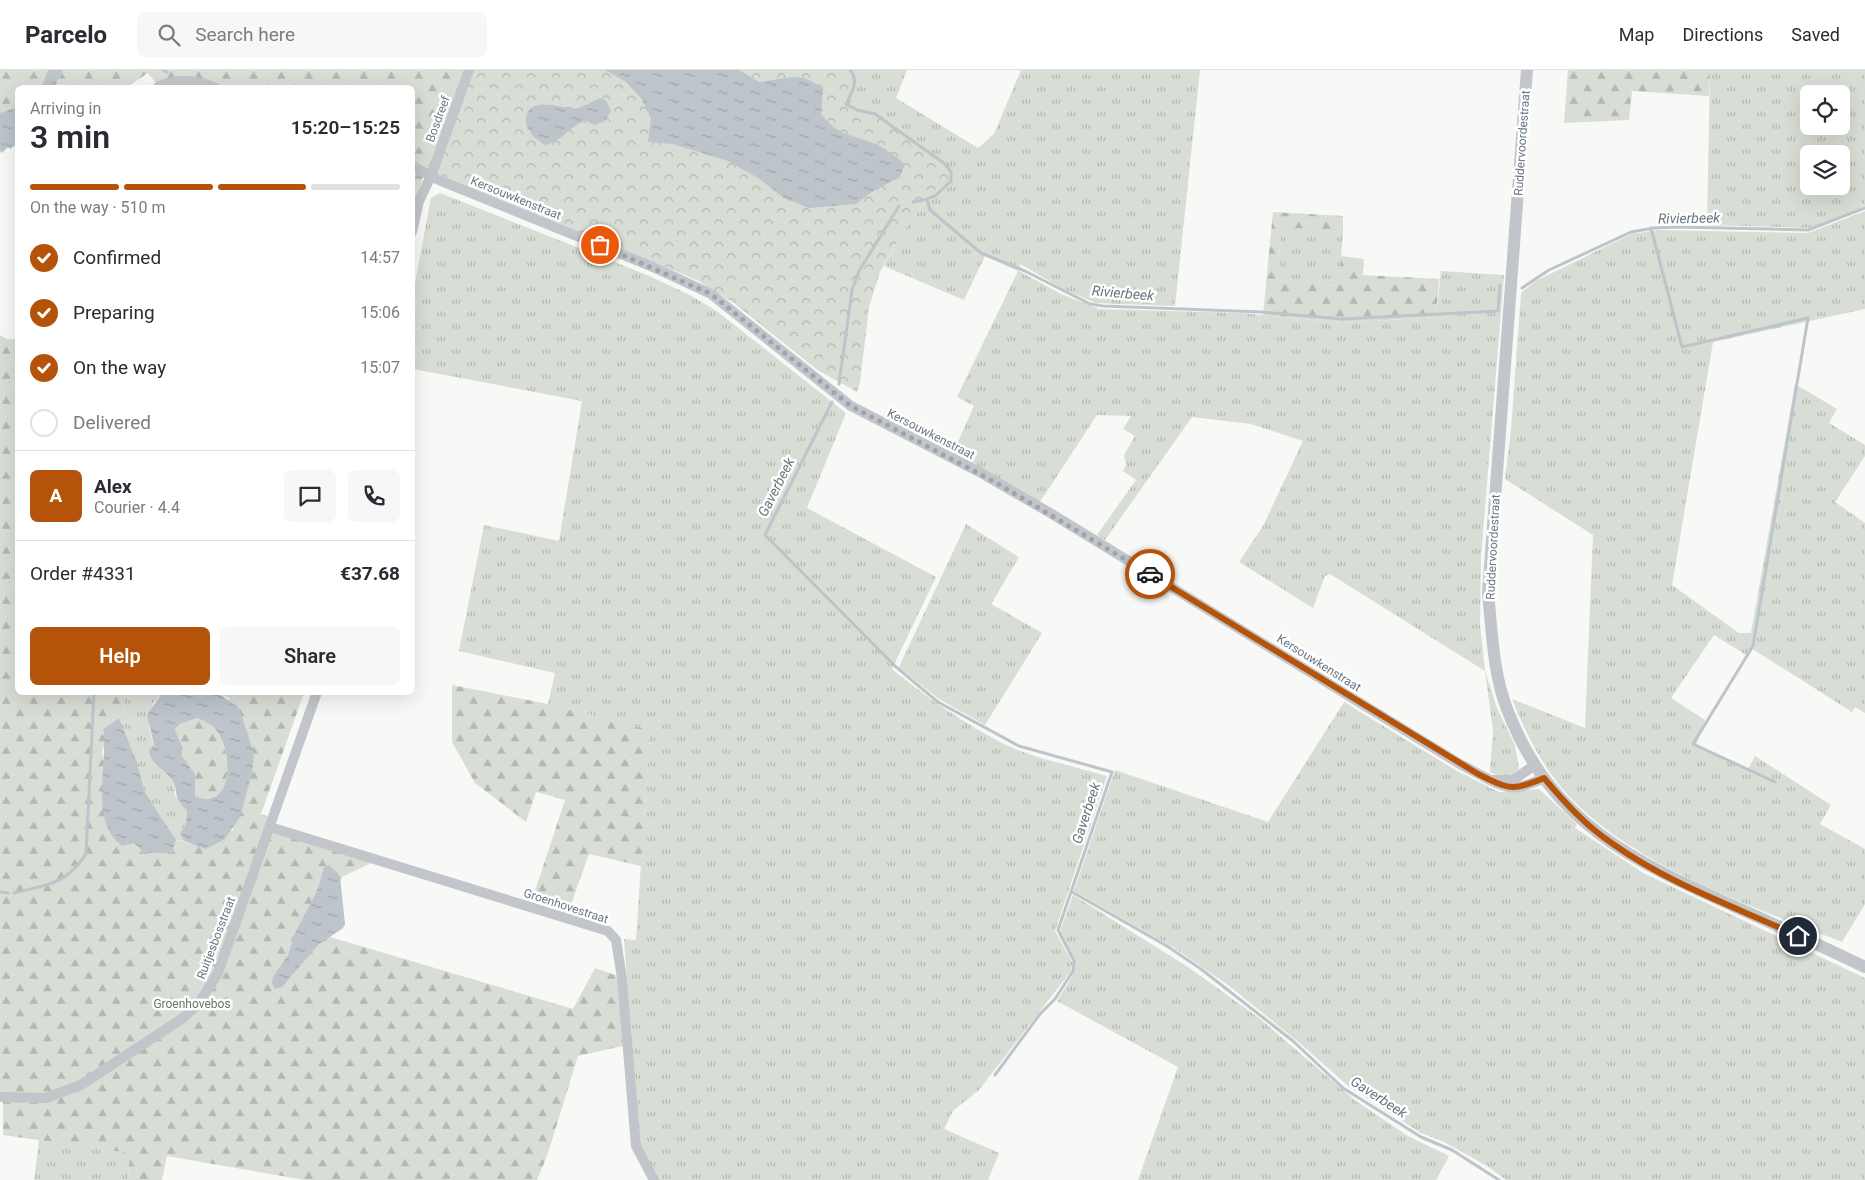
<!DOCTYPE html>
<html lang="en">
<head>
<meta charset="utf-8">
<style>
	body { margin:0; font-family:Roboto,sans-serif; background:#f7f7f7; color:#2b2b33; height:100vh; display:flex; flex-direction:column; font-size:19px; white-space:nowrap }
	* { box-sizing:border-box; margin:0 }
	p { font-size:16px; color:#7c7c81 }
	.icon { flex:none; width:28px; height:28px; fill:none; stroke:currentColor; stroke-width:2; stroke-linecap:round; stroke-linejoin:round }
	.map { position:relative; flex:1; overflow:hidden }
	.details { position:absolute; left:15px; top:15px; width:400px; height:610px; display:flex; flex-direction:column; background:#fff; border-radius:8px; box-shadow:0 5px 20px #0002 }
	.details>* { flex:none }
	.fabs { position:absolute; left:1800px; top:15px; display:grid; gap:10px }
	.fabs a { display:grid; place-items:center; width:50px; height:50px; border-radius:8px; background:#fff; box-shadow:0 5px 20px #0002; font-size:25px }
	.pin { position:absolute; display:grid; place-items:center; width:42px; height:42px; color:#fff; margin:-21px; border:2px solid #fff; border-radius:50%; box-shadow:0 1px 5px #0007 }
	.courier { position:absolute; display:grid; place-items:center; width:50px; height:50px; margin:-25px; border:4px solid #b45309; border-radius:50%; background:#fff; color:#222; box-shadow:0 1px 6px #0007 }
	.summary em { font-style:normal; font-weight:600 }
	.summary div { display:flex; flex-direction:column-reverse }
	.summary { display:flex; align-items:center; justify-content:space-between; height:85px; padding:0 15px }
	h1 { font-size:32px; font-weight:600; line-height:38px }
	.bar { display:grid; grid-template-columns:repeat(4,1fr); gap:8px 5px; align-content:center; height:60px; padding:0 15px }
	.bar i { height:6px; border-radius:4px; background:#e1e1e2 }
	.bar .active { background:#b45309 }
	.bar p { grid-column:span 4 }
	.line { display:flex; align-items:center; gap:12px; padding:0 15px; border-top:1px solid #e1e1e2 }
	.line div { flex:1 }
	.round { display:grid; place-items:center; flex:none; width:52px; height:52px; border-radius:8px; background:#f7f7f7 }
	ol { padding:0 15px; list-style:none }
	li { display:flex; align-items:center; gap:15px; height:55px }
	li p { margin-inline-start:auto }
	li .icon { padding:5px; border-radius:50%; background:#b45309; color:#fff; stroke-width:4 }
	li:last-child { color:#7c7c81 }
	li i { width:28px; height:28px; border:2px solid #e1e1e2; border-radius:50% }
	.primary-button { display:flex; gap:10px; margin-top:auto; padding:10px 15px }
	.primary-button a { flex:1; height:58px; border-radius:8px; background:#b45309; color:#fff; font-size:20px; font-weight:600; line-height:58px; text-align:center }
	.primary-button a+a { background:#f7f7f7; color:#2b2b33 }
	header { display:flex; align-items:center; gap:30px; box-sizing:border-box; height:70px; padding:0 25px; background:#fff; border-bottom:1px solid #e1e1e2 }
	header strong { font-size:24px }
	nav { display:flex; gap:28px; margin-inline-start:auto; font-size:18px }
	.search { width:350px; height:45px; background:#f7f7f7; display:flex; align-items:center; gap:12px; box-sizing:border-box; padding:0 18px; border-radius:8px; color:#7c7c81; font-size:19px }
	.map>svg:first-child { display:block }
	.grass { fill:url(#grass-tufts); fill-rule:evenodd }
	.forest { fill:url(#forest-firs) }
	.park { fill:url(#park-crowns) }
	.water { fill:url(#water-ripples); fill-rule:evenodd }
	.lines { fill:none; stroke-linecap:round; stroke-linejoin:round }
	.stream { stroke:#bdc5cb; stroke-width:3 }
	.minor { stroke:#c2c5c9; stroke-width:10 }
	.tertiary { stroke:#c2c5c9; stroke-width:12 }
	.done { stroke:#9ca4ac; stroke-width:5; stroke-dasharray:0 9 }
	.route { stroke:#b45309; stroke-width:6 }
	.labels { text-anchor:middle; stroke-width:5; stroke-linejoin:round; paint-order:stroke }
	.street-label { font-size:12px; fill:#6a7784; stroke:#fff }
	.park-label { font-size:12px; fill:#667764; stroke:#fff }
	.water-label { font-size:14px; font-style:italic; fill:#66777f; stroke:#fff }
</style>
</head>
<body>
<header>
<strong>Parcelo</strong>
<div class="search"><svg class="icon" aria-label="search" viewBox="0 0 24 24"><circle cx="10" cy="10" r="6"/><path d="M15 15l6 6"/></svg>Search here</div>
<nav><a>Map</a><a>Directions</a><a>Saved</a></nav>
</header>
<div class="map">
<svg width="1865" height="1110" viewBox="0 0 1865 1110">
	<defs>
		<pattern id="grass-tufts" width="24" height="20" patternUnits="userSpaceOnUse" patternTransform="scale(1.25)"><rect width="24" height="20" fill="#d8ddd5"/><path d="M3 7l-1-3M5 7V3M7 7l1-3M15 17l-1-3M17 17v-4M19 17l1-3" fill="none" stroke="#b3b8b2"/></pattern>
		<pattern id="forest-firs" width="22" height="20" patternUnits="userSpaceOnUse" patternTransform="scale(1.25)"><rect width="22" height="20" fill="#d8ddd5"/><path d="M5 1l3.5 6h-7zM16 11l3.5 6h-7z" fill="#b3b8b2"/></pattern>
		<pattern id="park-crowns" width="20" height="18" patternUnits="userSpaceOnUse" patternTransform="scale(1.25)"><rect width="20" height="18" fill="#d8ddd5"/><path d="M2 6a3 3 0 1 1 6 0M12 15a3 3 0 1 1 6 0" fill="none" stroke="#b3b8b2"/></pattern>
		<pattern id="water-ripples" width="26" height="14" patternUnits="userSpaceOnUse" patternTransform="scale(1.25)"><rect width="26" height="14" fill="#bdc5cb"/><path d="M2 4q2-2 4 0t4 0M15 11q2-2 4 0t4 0" fill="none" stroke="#9ea5aa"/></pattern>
	</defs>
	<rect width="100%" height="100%" fill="#f8f8f6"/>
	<path class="grass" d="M850,0H907L896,28L978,78L994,64L1021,0H1200L1175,236L1096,233L1065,220L1020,194L1019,201L1061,224L1099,239L1241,243L1342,253L1436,247L1441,201L1504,205L1481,487L1480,554L1485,601L1497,638L1515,675L1519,699C1509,708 1501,708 1490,702L1493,660L1485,601L1330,504L1325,506L1313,538L1239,492L1263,456L1303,371L1251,354L1192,347L1105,470L1097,465L1136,410L1123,401L1126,395L1124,385L1135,366L1123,359L1131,346L1097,345L1040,432L953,383L974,336L957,327L1018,201L985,186L964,230L884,196L902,163L927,129L935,126L951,102L945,94L875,44L857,40L846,34C851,24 860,10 850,0Z
		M1710,0H1865V136L1813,158L1707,155ZM1809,24H1841V56H1809ZM1809,84H1841V116H1809Z
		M440,123L647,205L690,225L718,242L846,343L807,438L936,507L892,599C927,628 964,653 1004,674C1036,689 1073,696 1107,706L1055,861L1072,892L1071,901L979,1020L953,1041L944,1059L999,1083L988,1110H659L641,1077L624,869L636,870L650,660L548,634L555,603L459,581L484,455L559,471L582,331L413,299V224L431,128Z
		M1865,141V239L1713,272L1672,515L1739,563H1751L1795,314L1837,339L1829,353L1865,375V386L1835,432L1865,453V643L1855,637L1852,642L1751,578L1746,585L1714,565L1671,628L1705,650L1696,675L1748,699L1755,686L1831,735L1820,754L1865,779V834L1842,872C1745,833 1609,789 1548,700C1533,677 1522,654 1512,629L1585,658L1593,465L1505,409L1511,360L1521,223L1536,211L1631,164L1658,160L1808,163Z
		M1282,157L1343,162L1339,216L1277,211Z
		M966,454L1019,487L991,534L1042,563L985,655L939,629L899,597Z
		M121,623H162L153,633L149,658L160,698L170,708L174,715L175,725L187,740L186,754L180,763L184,771L176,770L145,722L137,692L119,648L125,638Z
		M1344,632L1457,701L1499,722L1539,719L1577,754L1575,758L1645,804L1865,908V1110H1506L1487,1096L1442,1071L1421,1063L1348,1016L1302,975L1228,915L1176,879L1074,821L1115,700L1268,752Z
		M1073,825L1188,897L1259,948L1356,1031L1408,1066L1449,1086L1436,1110H1138L1178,997L1057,931C1079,896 1080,899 1060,861Z
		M39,1070L130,1083L128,1110H34Z"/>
	<path class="forest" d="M0,0H48L41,17L18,18L17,37L0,43Z
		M63,0H482L596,93L819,301L734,233L697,210L426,98L413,138L412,18L159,17L148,3L127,17L55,18Z
		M1568,0H1710L1709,26L1632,21L1629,50L1564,53Z
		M1273,142L1343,146V162L1282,157L1277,211L1338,216L1341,186L1364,189L1363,205L1439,209L1436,247L1342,253L1263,245Z
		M0,265L7,269H18V622L121,623L125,638L119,648L103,659L105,672L102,682L122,776L134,773L144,783H172L176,770L192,774L233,760L229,628L218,623H304L261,744L269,747L265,759L371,793L342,807L327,838L330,867L573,939L595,898L618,906L623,976L578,986L547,1086L537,1110H305L167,1086L162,1110H128L130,1083L3,1065V1032L0,1031Z
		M452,615L548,634L650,660L641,796L589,784L569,840L532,830L565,730L536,722L526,752L475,713L452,672Z
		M197,648C202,650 208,652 211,655C234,674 236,742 195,726V710L191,698L182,686V675L175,659L180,654Z"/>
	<path class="park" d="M474,0H850L853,2C856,14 852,23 846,34L857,40L875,44L945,94L951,102V111L935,126L927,129L902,163L880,202L869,237L860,313L857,322L819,301L734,233L697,210L436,103Z"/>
	<path class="water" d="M48,0H63L55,17H41Z
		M605,0H739L759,12C787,9 800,0 823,19L821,44C836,63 846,64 868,71C882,76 894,84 905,94L900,107L870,123L856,134L810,138L784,128L758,108L728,91L673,74L648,72L651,48L641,28L626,12Z
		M600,28L607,32L611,41L605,51L595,55L586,51C568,56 565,70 545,75C537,70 527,62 526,52C526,21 564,41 578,38C585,36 593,31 600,28Z
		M17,37V74L10,79L8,77L2,83L0,81V43Z
		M162,623H218L239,638L250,671L254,684L252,703L240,747L225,769L206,779L184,771L180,763L186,754L187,740C171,726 180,722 171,709C163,698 150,694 149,680L154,675L147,645ZM197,648C202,650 207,652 211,655C235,674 235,743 195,726V704L182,686V676L175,659L180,654Z
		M119,648L137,692L145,722L176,770L172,783H144L134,773L122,776C88,751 109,693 103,659Z
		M329,795L340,806L345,854L343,858L318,875L282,917L275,919L272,913L273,907L288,885L296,861L317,821L324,798Z"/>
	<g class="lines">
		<path class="stream" d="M163,0L167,2
			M850,0C860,10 851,24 846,34L857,40L875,44L945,94L951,102V111L935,126L927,129L930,140L981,183L1025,201L1090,234L1103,236L1261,242L1342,249L1498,241L1500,215
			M913,132L927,129
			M1651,158L1682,277L1808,248L1753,576L1693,674L1775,712
			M1522,218L1549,200L1631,162L1654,158L1678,157L1808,160L1865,138
			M839,314L852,220L859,201L899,136
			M832,332L765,465L895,596L938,632L1019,676L1112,702L1058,860L1074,891L1073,901L1055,929L1040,944L995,1005
			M0,822L8,823
			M1072,822L1167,876L1201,899L1293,971L1343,1018L1421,1067L1452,1080L1499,1110
			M14,823C47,815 67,814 86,784L94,622"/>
		<path class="minor" d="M158,17C177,7 197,10 216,18
			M412,96L439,110L653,197L711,224L851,336L981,403L1052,444L1460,694L1490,710
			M412,162L419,131L431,106L469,0
			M1535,695L1513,710H1490C1513,722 1521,718 1544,708
			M270,757L608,861L616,870L622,908L636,1076L654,1110
			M0,1027L46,1028L81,1015L183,948L199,933L218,903L317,622"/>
		<path class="tertiary" d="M1527,0L1488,523C1492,561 1493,603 1507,639C1551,754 1633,791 1738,838C1781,857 1823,877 1865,897"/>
	</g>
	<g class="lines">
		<path class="done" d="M600,175L711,224L851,336L995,412L1150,504"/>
		<path class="route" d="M1150,504L1478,704C1509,719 1511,722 1544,708C1565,733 1586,756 1613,774C1669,814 1736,837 1798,866"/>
	</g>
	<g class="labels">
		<g class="street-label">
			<text transform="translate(438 49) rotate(-70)" y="4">Bosdreef</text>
			<text transform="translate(1522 73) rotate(-86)" y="4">Ruddervoordestraat</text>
			<text transform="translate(516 128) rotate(22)" y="4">Kersouwkenstraat</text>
			<text transform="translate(931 364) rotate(27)" y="4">Kersouwkenstraat</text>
			<text transform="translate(1493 477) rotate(-87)" y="4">Ruddervoordestraat</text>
			<text transform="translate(1319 593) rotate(32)" y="4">Kersouwkenstraat</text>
			<text transform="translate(566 836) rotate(18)" y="4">Groenhovestraat</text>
			<text transform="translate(216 868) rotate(-69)" y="4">Ruitjesbosstraat</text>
		</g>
		<g class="park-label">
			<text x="192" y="938">Groenhovebos</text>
		</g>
		<g class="water-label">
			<text transform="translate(1689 148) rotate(-1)" y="5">Rivierbeek</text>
			<text transform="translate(1123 223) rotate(5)" y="5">Rivierbeek</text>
			<text transform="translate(776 417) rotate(-63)" y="5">Gaverbeek</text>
			<text transform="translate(1086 743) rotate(-72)" y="5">Gaverbeek</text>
			<text transform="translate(1379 1027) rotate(33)" y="5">Gaverbeek</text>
		</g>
	</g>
</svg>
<div class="fabs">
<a><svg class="icon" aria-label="locate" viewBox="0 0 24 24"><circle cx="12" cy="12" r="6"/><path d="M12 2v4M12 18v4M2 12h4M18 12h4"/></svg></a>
<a><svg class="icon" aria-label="layers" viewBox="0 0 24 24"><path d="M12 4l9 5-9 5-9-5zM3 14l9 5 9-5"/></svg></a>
</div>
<div class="pin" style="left:600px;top:175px;background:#ea580c"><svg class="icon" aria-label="bag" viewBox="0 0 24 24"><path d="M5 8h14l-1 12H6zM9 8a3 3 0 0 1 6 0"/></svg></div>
<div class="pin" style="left:1798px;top:866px;background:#1f2937"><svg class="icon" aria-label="home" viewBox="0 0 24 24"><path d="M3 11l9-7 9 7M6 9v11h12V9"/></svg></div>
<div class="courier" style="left:1150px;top:504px"><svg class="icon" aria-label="car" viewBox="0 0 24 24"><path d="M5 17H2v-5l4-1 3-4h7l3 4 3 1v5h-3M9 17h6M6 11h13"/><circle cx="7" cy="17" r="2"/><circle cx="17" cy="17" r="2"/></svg></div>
<section class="details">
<div class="summary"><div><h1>3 min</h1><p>Arriving in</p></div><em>15:20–15:25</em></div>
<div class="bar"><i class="active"></i><i class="active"></i><i class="active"></i><i></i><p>On the way · 510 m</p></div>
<ol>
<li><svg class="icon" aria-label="check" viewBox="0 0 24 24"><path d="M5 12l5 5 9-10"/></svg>Confirmed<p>14:57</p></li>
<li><svg class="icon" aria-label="check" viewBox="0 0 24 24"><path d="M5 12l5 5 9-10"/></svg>Preparing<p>15:06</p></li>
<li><svg class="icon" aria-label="check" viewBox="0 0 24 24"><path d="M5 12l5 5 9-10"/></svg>On the way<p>15:07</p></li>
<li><i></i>Delivered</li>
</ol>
<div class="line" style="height:90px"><b class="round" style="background:#b45309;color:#fff">A</b><div><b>Alex</b><p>Courier · 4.4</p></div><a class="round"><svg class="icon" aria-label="chat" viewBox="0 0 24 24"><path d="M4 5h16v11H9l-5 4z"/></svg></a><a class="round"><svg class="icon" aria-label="phone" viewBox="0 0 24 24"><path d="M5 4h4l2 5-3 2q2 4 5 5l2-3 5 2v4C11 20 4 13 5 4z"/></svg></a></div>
<div class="line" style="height:65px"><div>Order #4331</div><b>€37.68</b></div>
<div class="primary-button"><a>Help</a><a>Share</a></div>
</section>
</div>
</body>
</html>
